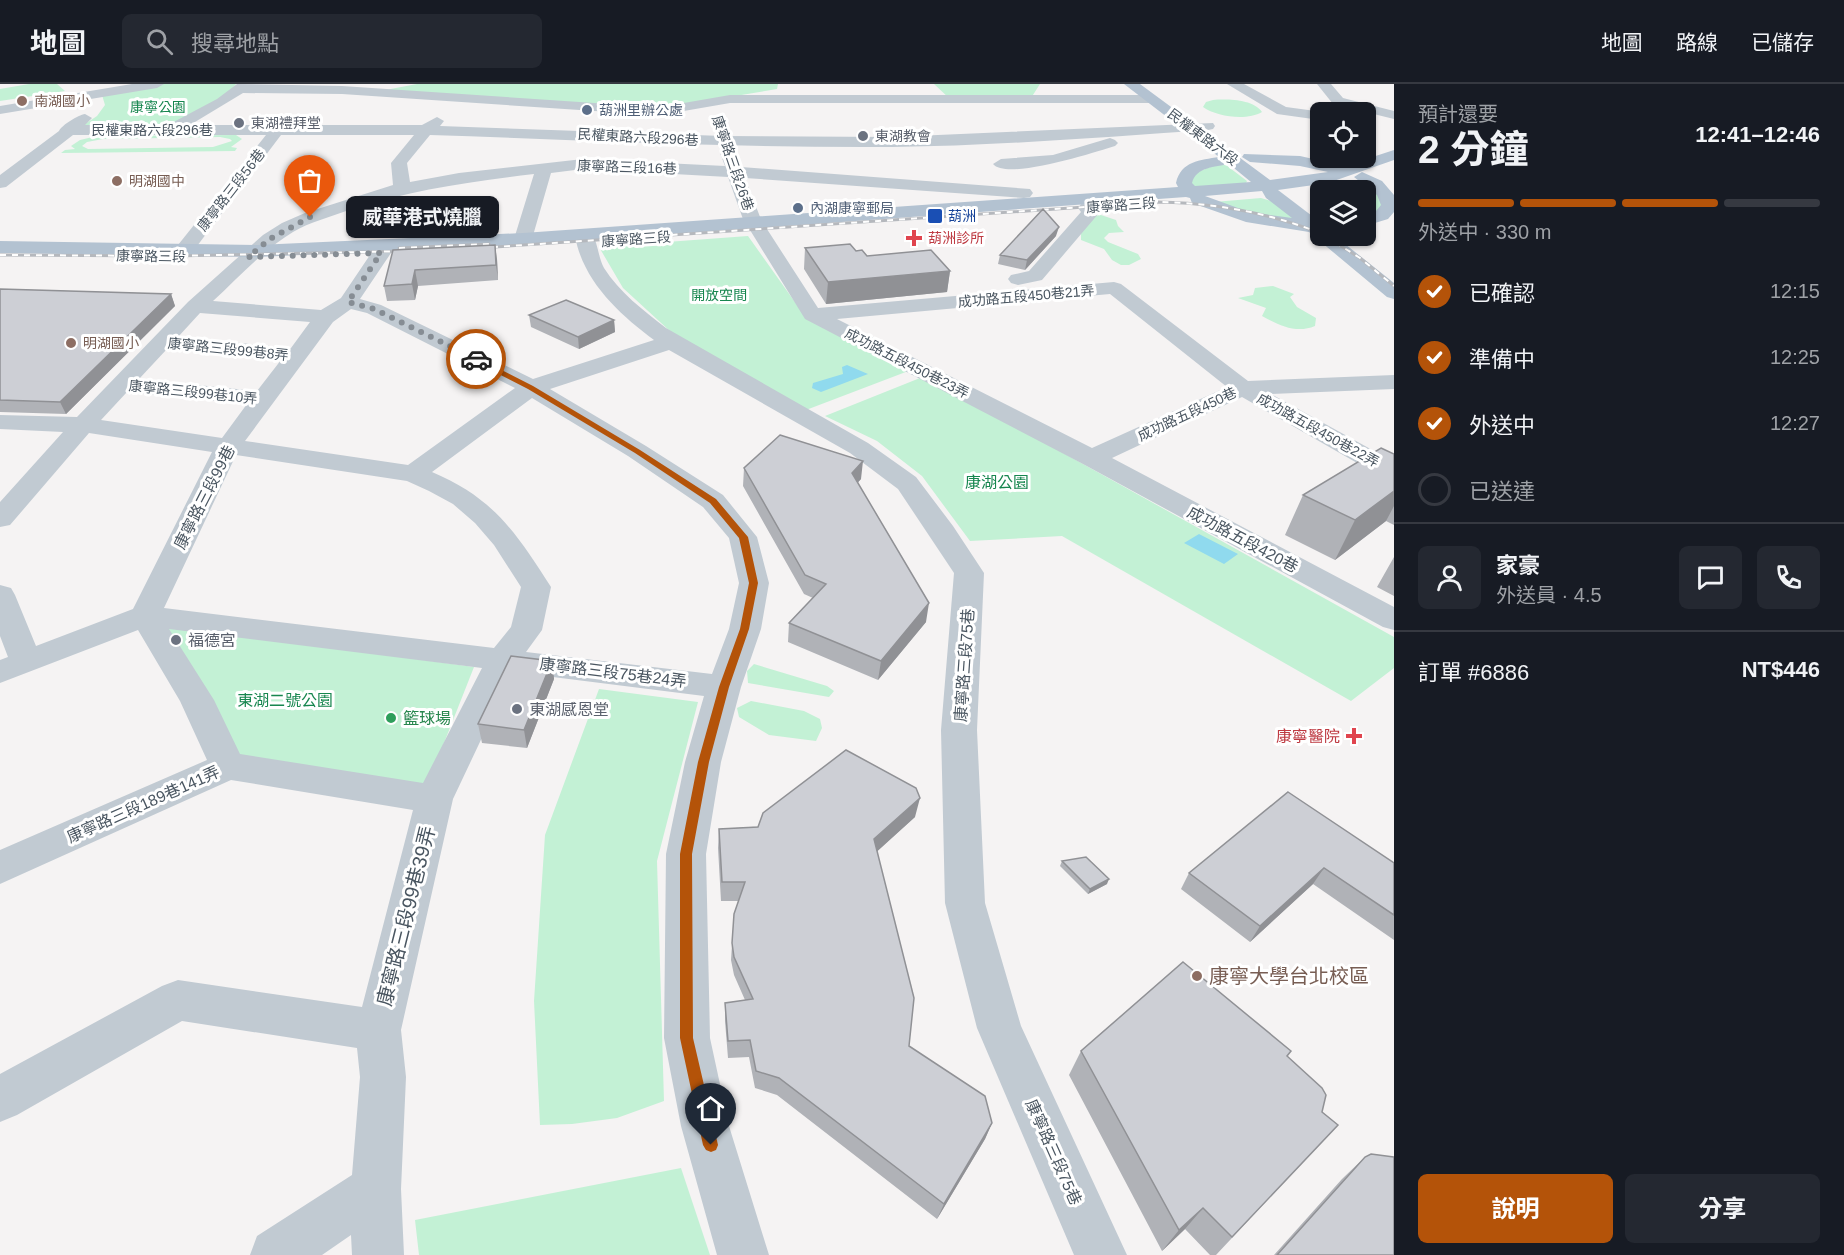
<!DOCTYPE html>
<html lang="zh-TW">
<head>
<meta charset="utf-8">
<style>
	body { margin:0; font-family:Helvetica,"Noto Sans TC",sans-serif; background:#242831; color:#f1f3f6; height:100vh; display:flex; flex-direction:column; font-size:22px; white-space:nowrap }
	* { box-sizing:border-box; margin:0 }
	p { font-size:20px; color:#9ea1a6 }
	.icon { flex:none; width:33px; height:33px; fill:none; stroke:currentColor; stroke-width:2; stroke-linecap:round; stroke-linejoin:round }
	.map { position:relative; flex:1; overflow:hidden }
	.panel { display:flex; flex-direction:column; background:#171b24; width:450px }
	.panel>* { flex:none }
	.controls { position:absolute; left:1310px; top:18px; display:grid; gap:12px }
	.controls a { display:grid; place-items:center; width:66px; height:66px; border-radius:9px; background:#171b24; box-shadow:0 2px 4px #0004; font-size:30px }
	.pin { position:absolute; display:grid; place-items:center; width:51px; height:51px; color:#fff; margin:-62px -26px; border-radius:50% 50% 50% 0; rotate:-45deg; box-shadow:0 0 6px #0007 }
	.pin .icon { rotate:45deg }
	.courier { position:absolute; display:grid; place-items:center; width:60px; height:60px; margin:-30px; border:4px solid #b45309; border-radius:50%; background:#fff; color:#222; box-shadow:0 2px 8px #0007 }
	.bubble { position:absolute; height:42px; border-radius:9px; background:#171b24; box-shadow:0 2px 4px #0004; font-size:20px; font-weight:700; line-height:42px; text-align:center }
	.summary em { font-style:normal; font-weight:700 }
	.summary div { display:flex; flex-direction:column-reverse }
	.summary { display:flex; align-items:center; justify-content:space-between; height:102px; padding:0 24px }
	h1 { font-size:39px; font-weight:700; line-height:45px }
	.bar { display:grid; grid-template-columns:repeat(4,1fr); gap:9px 6px; align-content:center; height:72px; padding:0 24px }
	.bar i { height:8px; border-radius:4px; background:#363941 }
	.bar .on { background:#b45309 }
	.bar p { grid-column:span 4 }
	.line { display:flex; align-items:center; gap:15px; padding:0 24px; border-top:2px solid #363941 }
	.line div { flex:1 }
	.round { display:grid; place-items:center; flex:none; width:63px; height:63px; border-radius:9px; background:#242831 }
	ol { padding:0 24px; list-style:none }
	li { display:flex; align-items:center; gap:18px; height:66px }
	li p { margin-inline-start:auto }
	li .icon { padding:6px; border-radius:50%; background:#b45309; color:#fff; stroke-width:4 }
	li:last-child { color:#9ea1a6 }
	li i { width:33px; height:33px; border:3px solid #363941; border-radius:50% }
	.primary-button { display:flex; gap:12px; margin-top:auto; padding:12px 24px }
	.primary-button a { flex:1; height:69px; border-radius:9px; background:#b45309; color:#fff; font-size:24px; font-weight:700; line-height:69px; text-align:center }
	.primary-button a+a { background:#242831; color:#f1f3f6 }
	header { display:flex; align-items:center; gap:36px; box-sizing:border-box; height:84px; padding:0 30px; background:#171b24; border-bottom:2px solid #363941 }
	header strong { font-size:28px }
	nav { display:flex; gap:33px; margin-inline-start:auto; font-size:21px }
	.search { width:420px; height:54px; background:#242831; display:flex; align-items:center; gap:15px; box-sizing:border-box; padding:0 21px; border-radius:9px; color:#9ea1a6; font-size:22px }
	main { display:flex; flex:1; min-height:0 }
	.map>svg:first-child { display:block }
	.green { fill:#c3f1d5; fill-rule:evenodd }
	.water { fill:#90daee }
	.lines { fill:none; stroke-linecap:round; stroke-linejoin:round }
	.minor { fill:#c1cad2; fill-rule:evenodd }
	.major { fill:#b3c2d1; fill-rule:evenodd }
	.rail-casing { stroke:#b5b8bd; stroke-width:3 }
	.rail { stroke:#fff; stroke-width:2; stroke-dasharray:6; stroke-linecap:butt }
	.wall { fill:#b0b2b7 }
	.shaded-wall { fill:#909195 }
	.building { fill:#cdcfd5; stroke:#909195; stroke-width:1.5 }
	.route { fill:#b45309 }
	.done { stroke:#868d94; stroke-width:6; stroke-dasharray:0 10.8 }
	.education-dot { fill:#8d6e63; stroke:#fff; stroke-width:2 }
	.service-dot { fill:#5c6f8a; stroke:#fff; stroke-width:2 }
	.worship-dot { fill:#6b7280; stroke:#fff; stroke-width:2 }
	.transit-dot { fill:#1a4fb4; stroke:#fff; stroke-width:2 }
	.health-dot { fill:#e0444e; stroke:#fff; stroke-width:2 }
	.leisure-dot { fill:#2e9e5b; stroke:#fff; stroke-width:2 }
	.labels { text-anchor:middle; stroke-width:6; stroke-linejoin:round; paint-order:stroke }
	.far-education-label { font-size:14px; fill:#785e54; stroke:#fff; text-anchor:start }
	.far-park-label { font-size:14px; fill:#17864f; stroke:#fff }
	.far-service-label { font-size:14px; fill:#4e5e75; stroke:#fff; text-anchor:start }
	.far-worship-label { font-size:14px; fill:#5b616d; stroke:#fff; text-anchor:start }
	.far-street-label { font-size:14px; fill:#4a5661; stroke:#fff }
	.far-transit-label { font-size:14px; fill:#164399; stroke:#fff; text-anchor:start }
	.far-health-label { font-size:14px; fill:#be3a42; stroke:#fff; text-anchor:start }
	.park-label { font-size:16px; fill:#17864f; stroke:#fff }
	.street-label { font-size:16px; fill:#4a5661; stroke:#fff }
	.worship-label { font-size:16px; fill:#5b616d; stroke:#fff; text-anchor:start }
	.leisure-label { font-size:16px; fill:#27864d; stroke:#fff; text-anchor:start }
	.health-label { font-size:16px; fill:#be3a42; stroke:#fff; text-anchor:end }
	.near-street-label { font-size:20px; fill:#4a5661; stroke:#fff }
	.near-education-label { font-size:20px; fill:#785e54; stroke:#fff; text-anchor:start }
</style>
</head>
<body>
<header>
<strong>地圖</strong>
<div class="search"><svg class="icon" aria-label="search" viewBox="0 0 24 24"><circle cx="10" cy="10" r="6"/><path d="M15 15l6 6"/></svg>搜尋地點</div>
<nav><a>地圖</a><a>路線</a><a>已儲存</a></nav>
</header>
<main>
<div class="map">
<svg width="1394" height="1171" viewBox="0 0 1394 1171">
	<rect width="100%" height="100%" fill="#f5f3f3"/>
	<path class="green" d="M29,0H57L65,7L0,17V5Z
		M163,0H236L228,10L166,43L82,42L97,32L105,21L102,11Z
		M417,0H778L777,5L675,22L647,23L380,7Z
		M934,0H1040L1031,14L950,15Z
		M1213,16C1227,15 1253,15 1262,28C1247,37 1217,33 1203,23L1206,18Z
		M236,51L242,55L231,63L237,64L235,67L61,69L65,66L75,65L71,62L80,56L97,52ZM220,53L230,55L232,57L213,63L88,65L82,62L87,58L103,55Z
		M1222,78L1247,97L1246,99L1192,104L1186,93Z
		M1369,100L1386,122L1365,136V106H1336Z
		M1261,114L1271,117L1298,137L1251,130L1214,118Z
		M1101,131L1116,136L1118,142L1124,148L1109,149L1104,154L1108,158L1138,170L1141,175L1129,181H1121L1112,176L1104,165L1081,156V148L1095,132Z
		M748,152L807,235L911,286L806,326L672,249L623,204L599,163Z
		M1273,202L1294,210L1290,213L1297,223L1316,234L1315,242C1296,250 1279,241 1262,232L1266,224L1238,214L1253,211L1255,204Z
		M925,292L1394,553V584L1351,617L1062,452L970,457L922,392L877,357L825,332Z
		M162,540L474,583L427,702L237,673Z
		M754,580L827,602L834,607L829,613L748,599L747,587Z
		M599,605L698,618L657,777L664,1017L617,1034L572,1040L540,1041L534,917L545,751Z
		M751,617L804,627L820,635L822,644L816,657L769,651L739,633L737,624Z
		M681,1084L710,1171H419L415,1136Z"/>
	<path class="water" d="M847,281L868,290L821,308L812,304L813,299L843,290L842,283Z
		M1199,450L1238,470L1224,480L1184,459Z"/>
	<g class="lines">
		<path class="minor" d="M132,0H164L157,4L0,30V22Z
			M237,0L342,2L640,22L678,20L730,11H1152L1159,15L1152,19H730L678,28L640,30L342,10L243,9L190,41H422L437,33L444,37L440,42L723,52L892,53L1213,39L1215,42L1213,45L1208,46C1103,53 997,62 892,63C738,64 584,56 430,51L407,79L410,98L459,89L583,75L725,82L720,69L728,64L734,66L741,83L1030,105L1033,109L1030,113L1024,114L745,94L762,138L760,141L765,142L818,224L1114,198L1121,200L1248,297L1394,291V305L1271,310L1394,378V397L1385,395L1242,313L1112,374L1394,523V546L1383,543L1083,380L805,235L750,146L752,143L744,138L728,93L583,85L551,89L532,155L530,159H516L514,155L534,90C469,98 411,106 349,126C330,133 310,138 293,148C263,166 238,194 213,217L321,226L341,214L374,165H388L391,169L360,215L381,221L533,295L654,256C619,230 583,197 575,152L577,148H591C598,158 598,173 604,184C619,208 644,227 666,244L868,359L916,393L953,442L984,489L977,646L985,819L1021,942L1127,1171H1074L977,944L945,819L941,646L954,489L898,405L850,369L669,266L550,305L646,362L723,411L757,453L769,499L761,545L741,603L721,678L706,770L710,954L729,1042L769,1171H717L681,1042L664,954L666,770L685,678L704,612L513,588L453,715L401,946L406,993L401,1105L404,1171H352L351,1151L322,1171H250L257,1152L352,1091L360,993L357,964L182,937L17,1031L0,1038V990L162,902L178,896L362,923L413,726L231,696L0,800V766L207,676L180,617L138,546L0,599V576L8,573L0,552V501L11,504L15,511L36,562L133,525L212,368L89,349L10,441L0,443V418L63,348L0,345V331L77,333L188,218L263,151L282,139L305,129L393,101L391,79L414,51H281L191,170H177L174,166L266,51H73L6,103L0,104V91L59,47C62,41 78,31 85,30L92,34L85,41H168L217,15ZM1110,210L1227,303L1092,364L837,235ZM351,225L367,229L515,304L408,381L245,357L333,238ZM200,229L310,238L291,264L178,253ZM167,265L281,276L257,307L139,295ZM127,308L247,320L222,354L101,336ZM532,314L628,372L703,423L729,454L739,499L729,545L712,590L526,568L542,546L551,503C516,449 494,414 432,388ZM236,371L407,397L429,407L453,420L475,439L494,461L521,503L511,543L494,564L164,524ZM169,545L482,584L423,699L240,670L214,616Z
			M1227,0H1244L1286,23L1323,28H1320V36L1277,30Z
			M1317,0H1331L1343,14L1394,27V35L1333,20Z
			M1110,54L1115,56L1118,59L1115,62C1095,68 1007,97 993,80L1001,75L1053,71Z
			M1087,119L1093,120L1099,129L1042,196L1018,201L1011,199L1008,195L1011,191L1029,187L1081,128L1078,124L1081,120Z"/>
		<path class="major" d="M1124,0H1140L1270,96L1328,88L1300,82L1250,78L1242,73L1244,70L1300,72L1340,81L1342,83L1394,66V76L1328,99L1278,106L1320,138V152H1335L1394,199V215L1387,213L1309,148L1246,138L1192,119L1190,114L1186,113L523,161L257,173L0,169V157L257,161L523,149L1178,103L1176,99C1181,77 1200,76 1219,73ZM1229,80L1251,98L1195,102L1192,99C1196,83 1215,83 1229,80ZM1262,107L1266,114L1292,134L1249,128L1205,112Z
			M1362,88L1382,97L1394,111V128L1388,135L1365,142V131L1376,127L1381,121L1377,111L1354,93Z"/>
		<g class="rail-casing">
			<path id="rail" d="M1325,152L1360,174L1394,202
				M399,164L489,160
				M480,164L1158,118C1214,119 1267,128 1320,149
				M0,171L173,172L408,167"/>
		</g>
		<use href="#rail" class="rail"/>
	</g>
	<path class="wall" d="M1056,152L1025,186L998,180L1000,171Z
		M805,164L856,167L867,172L950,187L947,208L826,220L804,185Z
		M393,166L497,175L498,196L418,202L415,216L387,217L384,202Z
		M0,205L171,210L175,222L66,330L0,328Z
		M529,231L614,236L615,248L579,265L531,243Z
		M1394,370V441L1386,437L1335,476L1285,451L1303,411Z
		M744,384L861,395L857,399L926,538L878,596L788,558L789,539L813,514L804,510L743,402Z
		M1394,473V512L1377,503Z
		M552,577L554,595L527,664L482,659L478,640Z
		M915,733L877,767L909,962L992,1039L985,1055L937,1135L777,1011L755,1004L749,973L728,974L725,937V919L745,916L734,891L731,876L734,830L739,817H721L718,764L719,745Z
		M1062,777L1107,800L1088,810L1060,782Z
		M1394,779V856L1313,800L1250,858L1181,805L1189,789Z
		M1081,967L1287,972L1322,1028L1338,1041L1216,1171H1210L1185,1145L1162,1167L1069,991Z
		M1365,1073L1394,1171H1274L1342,1095Z"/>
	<path class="shaded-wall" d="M1059,143L1056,152L1025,186L1027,176Z
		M495,161L497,175L498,196L496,181Z
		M415,186L418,202L415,216L412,200Z
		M950,187L947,208L826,220L828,198Z
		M171,210L175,222L66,330L60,318Z
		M614,236L615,248L579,265L578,253Z
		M863,377L861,395L850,407L852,389Z
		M1394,407V422L1386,437L1335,476L1355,436Z
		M929,519L926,538L878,596L881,577Z
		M552,577L554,595L527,664L524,646Z
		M920,714L915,733L871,773L874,755Z
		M1324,784L1313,800L1250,858L1260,842Z
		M1109,795L1107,800L1088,810L1090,805Z
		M992,1039L985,1055L937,1135L944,1120Z
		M1203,1124L1185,1145L1162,1167L1179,1146Z"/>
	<path class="building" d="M1043,125L1059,143L1027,176L1000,171Z
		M850,160L856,167L862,166L867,172L931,166L950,187L828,198L805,164Z
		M495,161L496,181L415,186L412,200L384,202L393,166Z
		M0,205L171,210L60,318L0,316Z
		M566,216L614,236L578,253L529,231Z
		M780,351L863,377L852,389L929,519L881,577L789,539L826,500L805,491L744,384Z
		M1381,364L1394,370V407L1355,436L1303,411Z
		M511,572L552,577L524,646L478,640Z
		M846,666L916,704L920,714L874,755L914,914L909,962L985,1012L992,1039L944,1120L779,994L756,987L750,956L728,957L725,919L753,915L734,873L732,859L734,830L745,798H722L719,745L758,743L763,729Z
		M1288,708L1394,779V831L1324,784L1260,842L1189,789Z
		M1086,773L1109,795L1090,805L1062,777Z
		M1183,878L1291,967L1287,972L1322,1004L1326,1011L1322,1028L1338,1041L1232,1153L1203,1124L1179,1146L1081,967Z
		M1371,1070L1394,1073V1171H1277L1365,1073Z"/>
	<path class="route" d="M473,274H478L533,302L640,366L716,415L748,453L758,499L749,545L729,603L709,678L692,770L693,954L718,1061L716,1066L711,1068L706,1066L703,1061L680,954V770L698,678L719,603L740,545L749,499L739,454L710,419L635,369L528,305L473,277Z"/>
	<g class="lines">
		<path class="done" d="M310,133L270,155L248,173L381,169L348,218L374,225L476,275"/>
	</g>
	<g class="education-dot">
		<circle cx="22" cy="17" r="6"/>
		<circle cx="117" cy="97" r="6"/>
		<circle cx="71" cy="259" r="6"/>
		<circle cx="1197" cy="892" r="6"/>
	</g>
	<g class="service-dot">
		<circle cx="587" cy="26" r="6"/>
		<circle cx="798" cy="124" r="6"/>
	</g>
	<g class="worship-dot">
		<circle cx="239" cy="39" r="6"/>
		<circle cx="863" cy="52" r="6"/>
		<circle cx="176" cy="556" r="6"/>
		<circle cx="517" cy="625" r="6"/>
	</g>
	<rect class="transit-dot" x="927" y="124" width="16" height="16" rx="3"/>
	<g class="health-dot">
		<path d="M911 145h6v6h6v6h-6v6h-6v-6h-6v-6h6z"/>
		<path d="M1351 643h6v6h6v6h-6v6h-6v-6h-6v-6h6z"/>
	</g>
	<circle class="leisure-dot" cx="391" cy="634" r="6"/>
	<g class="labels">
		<g class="far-education-label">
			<text x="34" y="22">南湖國小</text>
			<text x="129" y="102">明湖國中</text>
			<text x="83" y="264">明湖國小</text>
		</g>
		<g class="far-park-label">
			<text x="158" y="28">康寧公園</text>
			<text x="719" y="216">開放空間</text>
		</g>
		<g class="far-service-label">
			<text x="599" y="31">葫洲里辦公處</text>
			<text x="810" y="129">內湖康寧郵局</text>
		</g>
		<g class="far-worship-label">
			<text x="251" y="44">東湖禮拜堂</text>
			<text x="875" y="57">東湖教會</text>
		</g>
		<g class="far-street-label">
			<text x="152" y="51">民權東路六段296巷</text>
			<text transform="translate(638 53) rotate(3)" y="5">民權東路六段296巷</text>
			<text transform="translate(1203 53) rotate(37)" y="5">民權東路六段</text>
			<text transform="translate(733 79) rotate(71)" y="5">康寧路三段26巷</text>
			<text transform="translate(627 83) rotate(2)" y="5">康寧路三段16巷</text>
			<text transform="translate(231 106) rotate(-52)" y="5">康寧路三段56巷</text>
			<text transform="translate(1121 121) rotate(-4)" y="5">康寧路三段</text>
			<text transform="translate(636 155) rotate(-4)" y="5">康寧路三段</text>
			<text transform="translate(151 172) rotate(1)" y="5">康寧路三段</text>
			<text transform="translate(1026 212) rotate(-5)" y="5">成功路五段450巷21弄</text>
			<text transform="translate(228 265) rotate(6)" y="5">康寧路三段99巷8弄</text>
			<text transform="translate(907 279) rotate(27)" y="5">成功路五段450巷23弄</text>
			<text transform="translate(193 308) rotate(6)" y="5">康寧路三段99巷10弄</text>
			<text transform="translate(1187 330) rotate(-25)" y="5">成功路五段450巷</text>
			<text transform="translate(1318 346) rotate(29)" y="5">成功路五段450巷22弄</text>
		</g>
		<g class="far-transit-label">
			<text x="948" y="137">葫洲</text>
		</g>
		<g class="far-health-label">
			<text x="928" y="159">葫洲診所</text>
		</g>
		<g class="park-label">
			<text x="997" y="404">康湖公園</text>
			<text x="285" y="622">東湖二號公園</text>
		</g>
		<g class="street-label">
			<text transform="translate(204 413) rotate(-63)" y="6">康寧路三段99巷</text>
			<text transform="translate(1243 455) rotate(28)" y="6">成功路五段420巷</text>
			<text transform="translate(964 581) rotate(-86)" y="6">康寧路三段75巷</text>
			<text transform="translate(613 588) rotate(7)" y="6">康寧路三段75巷24弄</text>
			<text transform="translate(143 720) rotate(-24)" y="6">康寧路三段189巷141弄</text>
			<text transform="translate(1054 1068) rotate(66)" y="6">康寧路三段75巷</text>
		</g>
		<g class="worship-label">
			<text x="188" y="562">福德宮</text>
			<text x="529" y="631">東湖感恩堂</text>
		</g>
		<g class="leisure-label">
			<text x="403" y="640">籃球場</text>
		</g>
		<g class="health-label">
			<text x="1340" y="658">康寧醫院</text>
		</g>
		<g class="near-street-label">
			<text transform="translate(406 832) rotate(-76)" y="7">康寧路三段99巷39弄</text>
		</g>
		<g class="near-education-label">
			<text x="1209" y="899">康寧大學台北校區</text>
		</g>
	</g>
</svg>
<div class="controls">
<a><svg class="icon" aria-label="locate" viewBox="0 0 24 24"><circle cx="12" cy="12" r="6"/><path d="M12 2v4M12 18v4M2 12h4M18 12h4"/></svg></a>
<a><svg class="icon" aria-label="layers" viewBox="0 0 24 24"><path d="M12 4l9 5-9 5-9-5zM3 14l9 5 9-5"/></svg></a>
</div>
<div class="pin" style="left:310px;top:133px;background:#ea580c"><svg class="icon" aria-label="bag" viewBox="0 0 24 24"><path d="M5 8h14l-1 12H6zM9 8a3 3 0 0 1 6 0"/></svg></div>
<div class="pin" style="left:711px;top:1061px;background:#1f2937"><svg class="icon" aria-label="home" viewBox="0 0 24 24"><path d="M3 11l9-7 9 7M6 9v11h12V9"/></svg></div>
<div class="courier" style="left:476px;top:275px"><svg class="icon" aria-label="car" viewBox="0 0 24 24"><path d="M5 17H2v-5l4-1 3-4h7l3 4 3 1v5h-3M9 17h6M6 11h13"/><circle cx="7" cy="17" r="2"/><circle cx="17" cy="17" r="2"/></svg></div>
<div class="bubble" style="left:346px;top:112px;width:153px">威華港式燒臘</div>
</div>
<section class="panel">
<div class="summary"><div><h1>2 分鐘</h1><p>預計還要</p></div><em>12:41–12:46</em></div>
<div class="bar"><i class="on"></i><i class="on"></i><i class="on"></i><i></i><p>外送中 · 330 m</p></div>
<ol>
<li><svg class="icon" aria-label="check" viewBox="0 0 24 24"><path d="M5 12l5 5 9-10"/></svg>已確認<p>12:15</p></li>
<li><svg class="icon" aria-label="check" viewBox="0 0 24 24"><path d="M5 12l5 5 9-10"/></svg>準備中<p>12:25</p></li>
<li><svg class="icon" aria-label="check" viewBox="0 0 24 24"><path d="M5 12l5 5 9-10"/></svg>外送中<p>12:27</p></li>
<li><i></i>已送達</li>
</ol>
<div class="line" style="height:108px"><a class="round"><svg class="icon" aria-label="person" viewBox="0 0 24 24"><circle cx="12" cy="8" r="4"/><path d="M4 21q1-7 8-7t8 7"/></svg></a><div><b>家豪</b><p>外送員 · 4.5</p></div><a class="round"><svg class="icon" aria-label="chat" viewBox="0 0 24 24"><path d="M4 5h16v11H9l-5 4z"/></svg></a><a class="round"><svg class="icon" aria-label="phone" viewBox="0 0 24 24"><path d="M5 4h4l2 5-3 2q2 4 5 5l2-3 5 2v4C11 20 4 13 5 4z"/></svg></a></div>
<div class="line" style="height:78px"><div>訂單 #6886</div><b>NT$446</b></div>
<div class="primary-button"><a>說明</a><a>分享</a></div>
</section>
</main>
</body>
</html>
